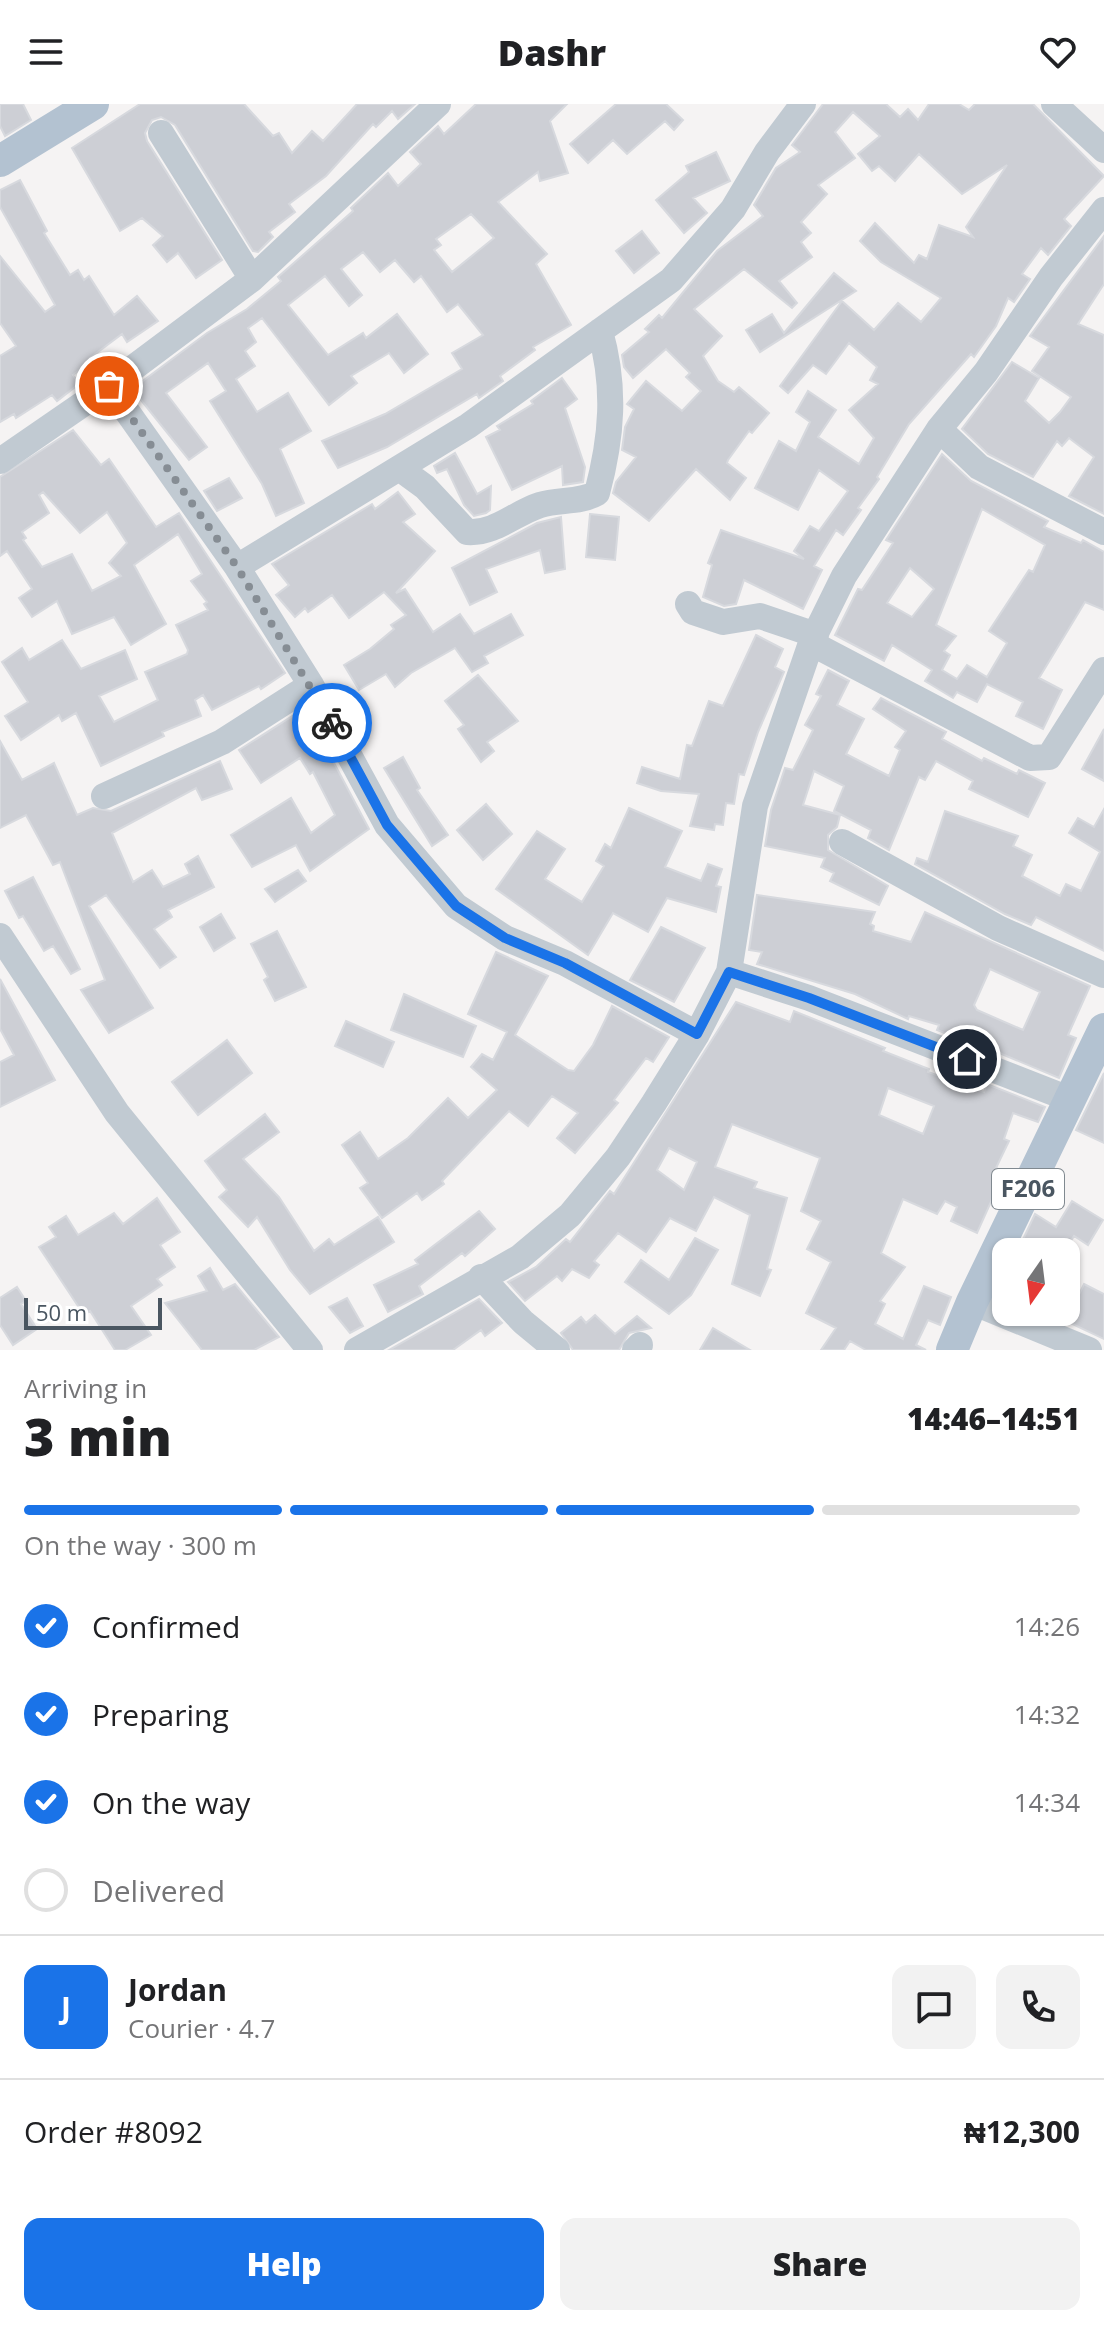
<!DOCTYPE html>
<html lang="en">
<head>
<meta charset="utf-8">
<style>
	body { margin:0; font-family:"Open Sans",sans-serif; background:#f2f2f2; color:#202124; height:100vh; display:flex; flex-direction:column; font-size:30px; white-space:nowrap }
	* { box-sizing:border-box; margin:0 }
	p { font-size:26px; color:#757577 }
	.icon { flex:none; width:44px; height:44px; fill:none; stroke:currentColor; stroke-width:2; stroke-linecap:round; stroke-linejoin:round }
	.map { position:relative; height:1246px; overflow:hidden }
	.sheet { display:flex; flex-direction:column; background:#fff; flex:1 }
	.sheet>* { flex:none }
	.needle { width:52px; rotate:194deg }
	.buttons { position:absolute; left:992px; top:1134px; display:grid; gap:16px }
	.buttons a { display:grid; place-items:center; width:88px; height:88px; border-radius:16px; background:#fff; box-shadow:0 2px 6px #0004; font-size:40px }
	.scale { position:absolute; left:24px; bottom:20px; width:138px; box-sizing:border-box; padding-left:8px; border:4px solid #4a5661; border-top:0; font-size:22px; line-height:28px; white-space:nowrap; color:#4a5661; -webkit-text-stroke:6px #fff; paint-order:stroke }
	.pin { position:absolute; display:grid; place-items:center; width:68px; height:68px; color:#fff; margin:-34px; border:4px solid #fff; border-radius:50%; box-shadow:0 2px 8px #0007 }
	.courier { position:absolute; display:grid; place-items:center; width:80px; height:80px; margin:-40px; border:6px solid #1a73e8; border-radius:50%; background:#fff; color:#222; box-shadow:0 2px 10px #0007 }
	.head em { font-style:normal; font-weight:800 }
	.head div { display:flex; flex-direction:column-reverse }
	.head { display:flex; align-items:center; justify-content:space-between; height:136px; padding:0 24px }
	h1 { font-size:52px; font-weight:800; line-height:60px }
	.bar { display:grid; grid-template-columns:repeat(4,1fr); gap:12px 8px; align-content:center; height:96px; padding:0 24px }
	.bar i { height:10px; border-radius:6px; background:#e0e0e0 }
	.bar .selected { background:#1a73e8 }
	.bar p { grid-column:span 4 }
	.line { display:flex; align-items:center; gap:20px; padding:0 24px; border-top:2px solid #e0e0e0 }
	.line div { flex:1 }
	.round { display:grid; place-items:center; flex:none; width:84px; height:84px; border-radius:16px; background:#f2f2f2 }
	ol { padding:0 24px; list-style:none }
	li { display:flex; align-items:center; gap:24px; height:88px }
	li p { margin-inline-start:auto }
	li .icon { padding:8px; border-radius:50%; background:#1a73e8; color:#fff; stroke-width:4 }
	li:last-child { color:#757577 }
	li i { width:44px; height:44px; border:4px solid #e0e0e0; border-radius:50% }
	.action { display:flex; gap:16px; margin-top:auto; padding:16px 24px }
	.action a { flex:1; height:92px; border-radius:16px; background:#1a73e8; color:#fff; font-size:32px; font-weight:800; line-height:92px; text-align:center }
	.action a+a { background:#f2f2f2; color:#202124 }
	header { display:flex; justify-content:space-between; align-items:center; height:104px; padding:0 24px; background:#fff; font-size:36px; font-weight:800 }
	.map>svg:first-child { display:block }
	.building { fill:#cdcfd5; stroke:#d7d9de; stroke-width:2; fill-rule:evenodd }
	.lines { fill:none; stroke-linecap:round; stroke-linejoin:round }
	.minor { stroke:#c1cad2; stroke-width:26 }
	.major { stroke:#b3c2d1; stroke-width:32 }
	.done { stroke:#868d94; stroke-width:8; stroke-dasharray:0 14.4 }
	.route { stroke:#1a73e8; stroke-width:10 }
	.labels { text-anchor:middle; stroke-width:6; stroke-linejoin:round; paint-order:stroke }
	.shield { fill:#fff; stroke:#808990; stroke-width:2 }
	.shield-label { font-size:24px; font-weight:bold; fill:#4a5661 }
</style>
</head>
<body>
<header><svg class="icon" aria-label="menu" viewBox="0 0 24 24"><path d="M4 6h16M4 12h16M4 18h16"/></svg>Dashr<svg class="icon" aria-label="heart" viewBox="0 0 24 24"><path d="M12 20l-8-8c-3-5 5-10 8-4 3-6 11-1 8 4z"/></svg></header>
<div class="map">
<svg width="1104" height="1246" viewBox="0 0 1104 1246">
	<rect width="100%" height="100%" fill="#f5f3f3"/>
	<path class="building" d="M0,0H23L31,16L5,32L0,22Z
		M140,0H244L273,32L279,29L292,49L312,27L323,37L357,0H415L398,15L392,7L376,23L373,20L326,72L289,100L295,108L269,128L273,133L258,148L253,147L175,21L161,13L152,16L145,29L147,37L222,156L196,174L178,149L167,158L153,141L163,132L142,114L120,127L72,44Z
		M476,0H567L550,17L568,69L540,77L538,68L498,98L547,150L536,160L571,221L533,243L535,246L500,272L503,277L479,294L477,290L387,343L338,364L322,337L385,310L462,265L452,249L483,231L458,200L447,208L421,172L414,178L395,156L380,168L363,148L341,165L362,191L349,202L325,172L288,201L328,251L363,229L366,234L397,210L428,250L404,269L389,249L351,272L357,279L329,301L262,214L248,224L256,238L245,247L255,262L236,275L257,308L288,289L311,327L280,345L304,399L276,412L262,380L210,297L226,287L208,259L166,289L207,343L189,356L132,285L207,229L247,205L281,177L278,173L353,107L351,104L388,69L398,82L421,60L410,48L438,22L444,30ZM471,110L494,134L452,168L434,146L441,141L436,135Z
		M616,0H666L683,16L674,26L665,17L627,50L613,36L588,59L570,40Z
		M823,0H886L900,13L908,5L918,16L929,0H959L969,6L975,0H1033L1104,72L1064,115L1071,122L1048,151L1041,144L1022,170L1030,175L1014,198L1008,194L996,222L974,253L971,250L909,320L877,373L879,375L858,404L861,406L843,431L836,426L814,462L822,466L803,505L744,476L736,500L724,502L703,493L712,461L708,459L721,426L804,455L794,447L810,422L819,427L848,387L819,366L798,406L755,384L779,337L796,347L810,318L796,308L808,287L836,306L818,333L859,360L874,334L849,306L878,280L870,276L877,263L849,239L826,270L813,261L788,289L780,282L842,197L874,226L898,199L921,218L941,194L881,158L860,137L875,119L914,159L919,151L927,155L939,121L973,133L966,123L1007,61L962,90L919,50L895,77L879,62L872,67L858,50L880,32L853,8L835,28L855,54L818,81L827,90L801,118L811,129L801,138L812,153L779,177L797,199L792,204L744,165L694,205L722,232L703,252L718,277L734,288L739,283L769,309L752,329L749,327L728,356L727,359L746,374L730,396L696,365L649,417L613,389L616,378L636,353L622,346L625,323L634,305L627,300L646,277L682,307L701,287L686,273L690,269L666,245L633,274L624,263L622,251L649,228L645,225L659,211L662,214L717,147L763,112L754,101L776,64L800,48L792,41Z
		M716,48L730,77L693,94L707,109L684,129L656,96L689,68L686,62Z
		M20,76L47,127L44,129L70,171L78,166L84,176L89,172L114,211L137,192L158,217L127,238L122,230L90,254L92,257L73,271L79,280L57,297L52,291L16,314L14,310L0,318V252L16,242L0,219V152L45,208L55,201L0,103V86Z
		M642,127L659,149L634,169L616,147Z
		M1104,132V180L1078,220L1104,231V410L1069,392L1094,353L1069,334L1062,342L1057,337L1033,373L988,350L962,325L1012,258L1039,274L1025,297L1049,319L1060,308L1071,293L1032,267L1049,243L1030,232Z
		M834,169L856,187L760,248L746,226L772,210L784,229Z
		M562,274L577,295L565,304L585,363L583,378L563,381L562,362L512,386L486,333L500,326L497,322L533,300L531,297Z
		M73,326L101,361L109,355L156,423L179,409L285,569L261,585L259,582L212,606L203,591L195,596L201,612L162,628L164,632L101,662L76,609L62,617L59,611L21,636L5,612L28,598L2,558L22,544L29,556L62,536L81,565L125,546L137,575L99,592L114,618L158,596L145,568L187,550L188,546L176,521L208,506L204,500L207,498L191,477L202,470L178,430L134,461L166,520L131,541L114,513L72,530L57,497L32,513L19,494L32,485L7,447L0,452V373ZM43,388L80,429L107,408L127,439L109,459L121,472L92,487L72,450L42,463L23,436L26,434L22,428L49,409L39,391Z
		M455,349L477,390L491,382L490,406L486,409L474,412L464,401L447,365L437,369L434,362Z
		M942,350L971,377L1048,417L1044,423L1081,439L1083,436L1104,448V506L1085,498L1039,574L1062,586L1043,625L1016,612L1023,598L987,580L977,598L957,588L953,594L925,577L932,566L892,541L884,557L835,531L858,485L862,486L893,439L886,436ZM982,405L1045,441L1033,468L1029,466L989,527L1007,539L987,573L967,561L957,575L942,566L950,551L944,547L956,532L936,521ZM910,464L934,485L912,513L887,499Z
		M229,374L242,394L217,407L204,387Z
		M398,388L415,410L403,418L435,447L396,489L405,485L433,528L460,510L474,530L511,510L523,531L484,552L488,559L472,568L455,544L411,569L395,583L386,570L359,586L344,561L370,545L394,525L391,521L406,511L384,488L349,514L332,491L308,508L305,504L295,513L276,491L289,481L272,460L372,400L375,405Z
		M590,410L619,413L615,456L586,453Z
		M561,413L565,465L545,469L540,446L486,465L497,488L470,501L452,464L537,419Z
		M756,531L783,545L775,563L784,568L758,628L744,671L739,670L734,700L726,699L723,721L715,720L714,726L690,722L699,690L661,687L637,679L642,663L680,675L687,641L692,642L709,597L723,602Z
		M828,566L849,577L837,601L864,615L846,650L889,672L900,646L895,643L906,627L873,605L881,594L946,628L942,635L982,657L984,654L1017,670L1019,666L1045,679L1028,713L969,685L973,677L936,657L925,676L919,673L889,746L868,734L871,726L834,707L844,682L814,667L803,701L840,711L837,723L828,731V746L888,782L879,801L830,777L834,769L821,763L825,754L765,742L771,706L785,664L793,666L813,626L805,621L821,592L816,590Z
		M478,571L518,617L487,638L494,647L481,658L458,625L464,621L445,597Z
		M305,604L369,725L310,767L296,741L252,763L231,731L291,694L311,729L335,711L313,668L310,670L300,654L261,679L239,646Z
		M1104,625V677L1082,665Z
		M0,637L22,676L54,659L77,711L93,704L111,707L220,657L232,685L202,696L196,684L112,729L133,778L152,766L163,783L190,770L185,760L198,752L214,783L168,806L172,813L154,825L176,853L160,864L106,791L89,802L153,904L109,929L81,886L105,876L60,758L53,761L26,711L0,724Z
		M403,653L420,684L417,686L448,731L432,742L384,664Z
		M486,700L512,730L483,756L457,726Z
		M629,704L682,727L665,763L701,777L708,760L722,765L716,782L721,783L716,808L667,794L648,828L613,809L588,851L496,785L537,727L565,745L545,775L582,798L604,762L596,757L605,740L611,744Z
		M1104,705V847L1036,813L1031,821L1005,810L915,760L917,754L928,758L945,707L1018,732L1013,742L1032,751L1022,772L1060,792L1066,780L1081,787L1100,748L1069,729L1078,714L1094,723Z
		M298,766L306,777L275,798L265,785Z
		M33,773L80,865L71,870L53,842L44,847L23,812L19,814L5,787Z
		M757,791L875,808L870,820L874,822L873,827L911,838L925,808L1090,882L1068,931L1076,934L1059,974L992,946L994,942L967,930L964,937L937,926L939,921L909,912L908,915L855,890L757,860L762,848L749,846ZM990,865L1040,888L1023,926L977,906L974,901Z
		M221,810L235,834L214,847L200,823Z
		M661,823L705,844L674,898L630,876Z
		M277,827L306,883L275,897L264,876L268,873L251,840Z
		M496,848L548,872L515,931L568,966L574,967L593,941L612,902L669,933L653,958L646,954L614,996L618,999L575,1049L557,1034L578,1009L552,992L528,1022L509,1007L442,1077L444,1080L422,1096L417,1089L382,1114L360,1084L368,1079L342,1041L360,1028L378,1055L408,1034L448,994L468,1014L497,986L471,963L482,950L493,956L507,928L468,910Z
		M0,875L55,976L0,1003V958L14,951L0,925Z
		M404,890L476,922L463,953L391,926Z
		M736,898L790,918L794,907L885,944L883,947L929,965L928,968L984,988L987,980L1045,1003L1038,1018L1013,1009L1004,1035L1009,1037L996,1064L1012,1072L1001,1095L994,1091L977,1129L951,1117L957,1103L945,1097L937,1110L903,1095L881,1149L905,1163L880,1197L885,1200L875,1220L903,1235L924,1182L951,1193L940,1221L928,1216L916,1241L926,1246H866L850,1237L844,1246H821L836,1224L806,1209L831,1158L807,1145L821,1117L801,1107L820,1054L732,1020L715,1063L757,1078L754,1084L787,1094L767,1165L771,1166L760,1192L732,1180L750,1111L714,1093L696,1127L670,1114L646,1148L618,1129L594,1157L599,1161L589,1174L572,1165L562,1177L557,1172L525,1197L508,1178L536,1163L566,1135L570,1138L610,1087L614,1090ZM888,984L934,1002L923,1030L879,1011ZM669,1044L697,1058L684,1086L657,1066Z
		M346,917L394,938L383,963L335,942Z
		M227,936L252,969L198,1011L172,978Z
		M1104,969V1039L1076,1026Z
		M265,1010L279,1028L243,1055L279,1093L314,1147L329,1135L334,1141L378,1113L394,1138L310,1190L290,1166L257,1113L248,1123L219,1093L227,1086L205,1057Z
		M157,1094L180,1128L160,1141L175,1163L157,1175L162,1181L131,1202L151,1231L125,1246H115L90,1207L84,1211L39,1143L56,1133L49,1123L66,1112L78,1131L114,1109L123,1120Z
		M1072,1097L1103,1116L1088,1141L1074,1132L1064,1148H1017L1035,1110L1056,1123Z
		M479,1107L495,1125L465,1152L462,1149L419,1182L423,1190L388,1208L374,1181L418,1160L415,1156Z
		M695,1134L718,1146L691,1191L669,1210L625,1178L641,1156L669,1176Z
		M210,1164L223,1186L235,1180L279,1233L254,1246H202L165,1199L207,1187L198,1172Z
		M1084,1180L1104,1190V1235L1066,1217Z
		M17,1183L26,1197L21,1200L37,1225L13,1241L0,1221V1194Z
		M347,1194L363,1222L350,1229L329,1203Z
		M479,1195L502,1219L485,1232L481,1226L453,1246H389Z
		M595,1211L615,1230L637,1212L651,1224L629,1229L619,1246H573L561,1229L581,1213L586,1219Z
		M713,1224L750,1246H700Z"/>
	<g class="lines">
		<path class="minor" d="M1054,0L1104,46
			M161,29L252,175
			M109,282L237,463L311,581L387,721L456,802L505,834L565,859L697,930
			M939,325L979,363L1104,428
			M0,357L109,282L252,175L438,0
			M399,364L425,383L467,428C495,430 515,409 540,401C559,395 580,399 597,389C612,333 616,283 600,227
			M237,463L468,322L671,176L733,105L767,48L803,0
			M688,500L693,508L723,518L760,512L816,531
			M811,539L1030,654L1049,653L1104,566
			M104,692L222,638L311,581
			M842,738L998,824L1104,871
			M0,832L117,1009L310,1246
			M729,868L809,894L1072,996
			M481,1173L523,1218L557,1246
			M972,1198L1089,1246
			M357,1246L520,1153L570,1111L618,1053L654,999L697,930L729,868L755,702L811,539L844,472L939,325L986,268L1051,173L1104,106
			M635,1246L640,1241"/>
		<path class="major" d="M0,57L93,0
			M952,1246L972,1198L1104,925"/>
	</g>
	<g class="lines">
		<path class="done" d="M109,282L237,463L332,619"/>
		<path class="route" d="M332,619L387,721L456,802L505,834L565,859L697,930L729,868L809,894L967,955"/>
	</g>
	<g class="labels">
		<rect class="shield" x="992" y="1065" width="72" height="40" rx="6"/>
		<g class="shield-label">
			<text x="1028" y="1093">F206</text>
		</g>
	</g>
</svg>
<div class="buttons">
<a><svg class="needle" viewBox="-14 -14 28 28"><path d="M0-13l5 13h-10z" fill="#e53935"/><path d="M0 13l5-13h-10z" fill="#757577"/></svg></a>
</div>
<div class="scale">50 m</div>
<div class="pin" style="left:109px;top:282px;background:#ea580c"><svg class="icon" aria-label="bag" viewBox="0 0 24 24"><path d="M5 8h14l-1 12H6zM9 8a3 3 0 0 1 6 0"/></svg></div>
<div class="pin" style="left:967px;top:955px;background:#1f2937"><svg class="icon" aria-label="home" viewBox="0 0 24 24"><path d="M3 11l9-7 9 7M6 9v11h12V9"/></svg></div>
<div class="courier" style="left:332px;top:619px"><svg class="icon" aria-label="bike" viewBox="0 0 24 24"><circle cx="6" cy="16" r="4"/><circle cx="18" cy="16" r="4"/><path d="M6 16l4-8h5l3 8M10 8l3 8H6M13 5h3"/></svg></div>
</div>
<section class="sheet">
<div class="head"><div><h1>3 min</h1><p>Arriving in</p></div><em>14:46–14:51</em></div>
<div class="bar"><i class="selected"></i><i class="selected"></i><i class="selected"></i><i></i><p>On the way · 300 m</p></div>
<ol>
<li><svg class="icon" aria-label="check" viewBox="0 0 24 24"><path d="M5 12l5 5 9-10"/></svg>Confirmed<p>14:26</p></li>
<li><svg class="icon" aria-label="check" viewBox="0 0 24 24"><path d="M5 12l5 5 9-10"/></svg>Preparing<p>14:32</p></li>
<li><svg class="icon" aria-label="check" viewBox="0 0 24 24"><path d="M5 12l5 5 9-10"/></svg>On the way<p>14:34</p></li>
<li><i></i>Delivered</li>
</ol>
<div class="line" style="height:144px"><b class="round" style="background:#1a73e8;color:#fff">J</b><div><b>Jordan</b><p>Courier · 4.7</p></div><a class="round"><svg class="icon" aria-label="chat" viewBox="0 0 24 24"><path d="M4 5h16v11H9l-5 4z"/></svg></a><a class="round"><svg class="icon" aria-label="phone" viewBox="0 0 24 24"><path d="M5 4h4l2 5-3 2q2 4 5 5l2-3 5 2v4C11 20 4 13 5 4z"/></svg></a></div>
<div class="line" style="height:104px"><div>Order #8092</div><b>₦12,300</b></div>
<div class="action"><a>Help</a><a>Share</a></div>
</section>
</body>
</html>
